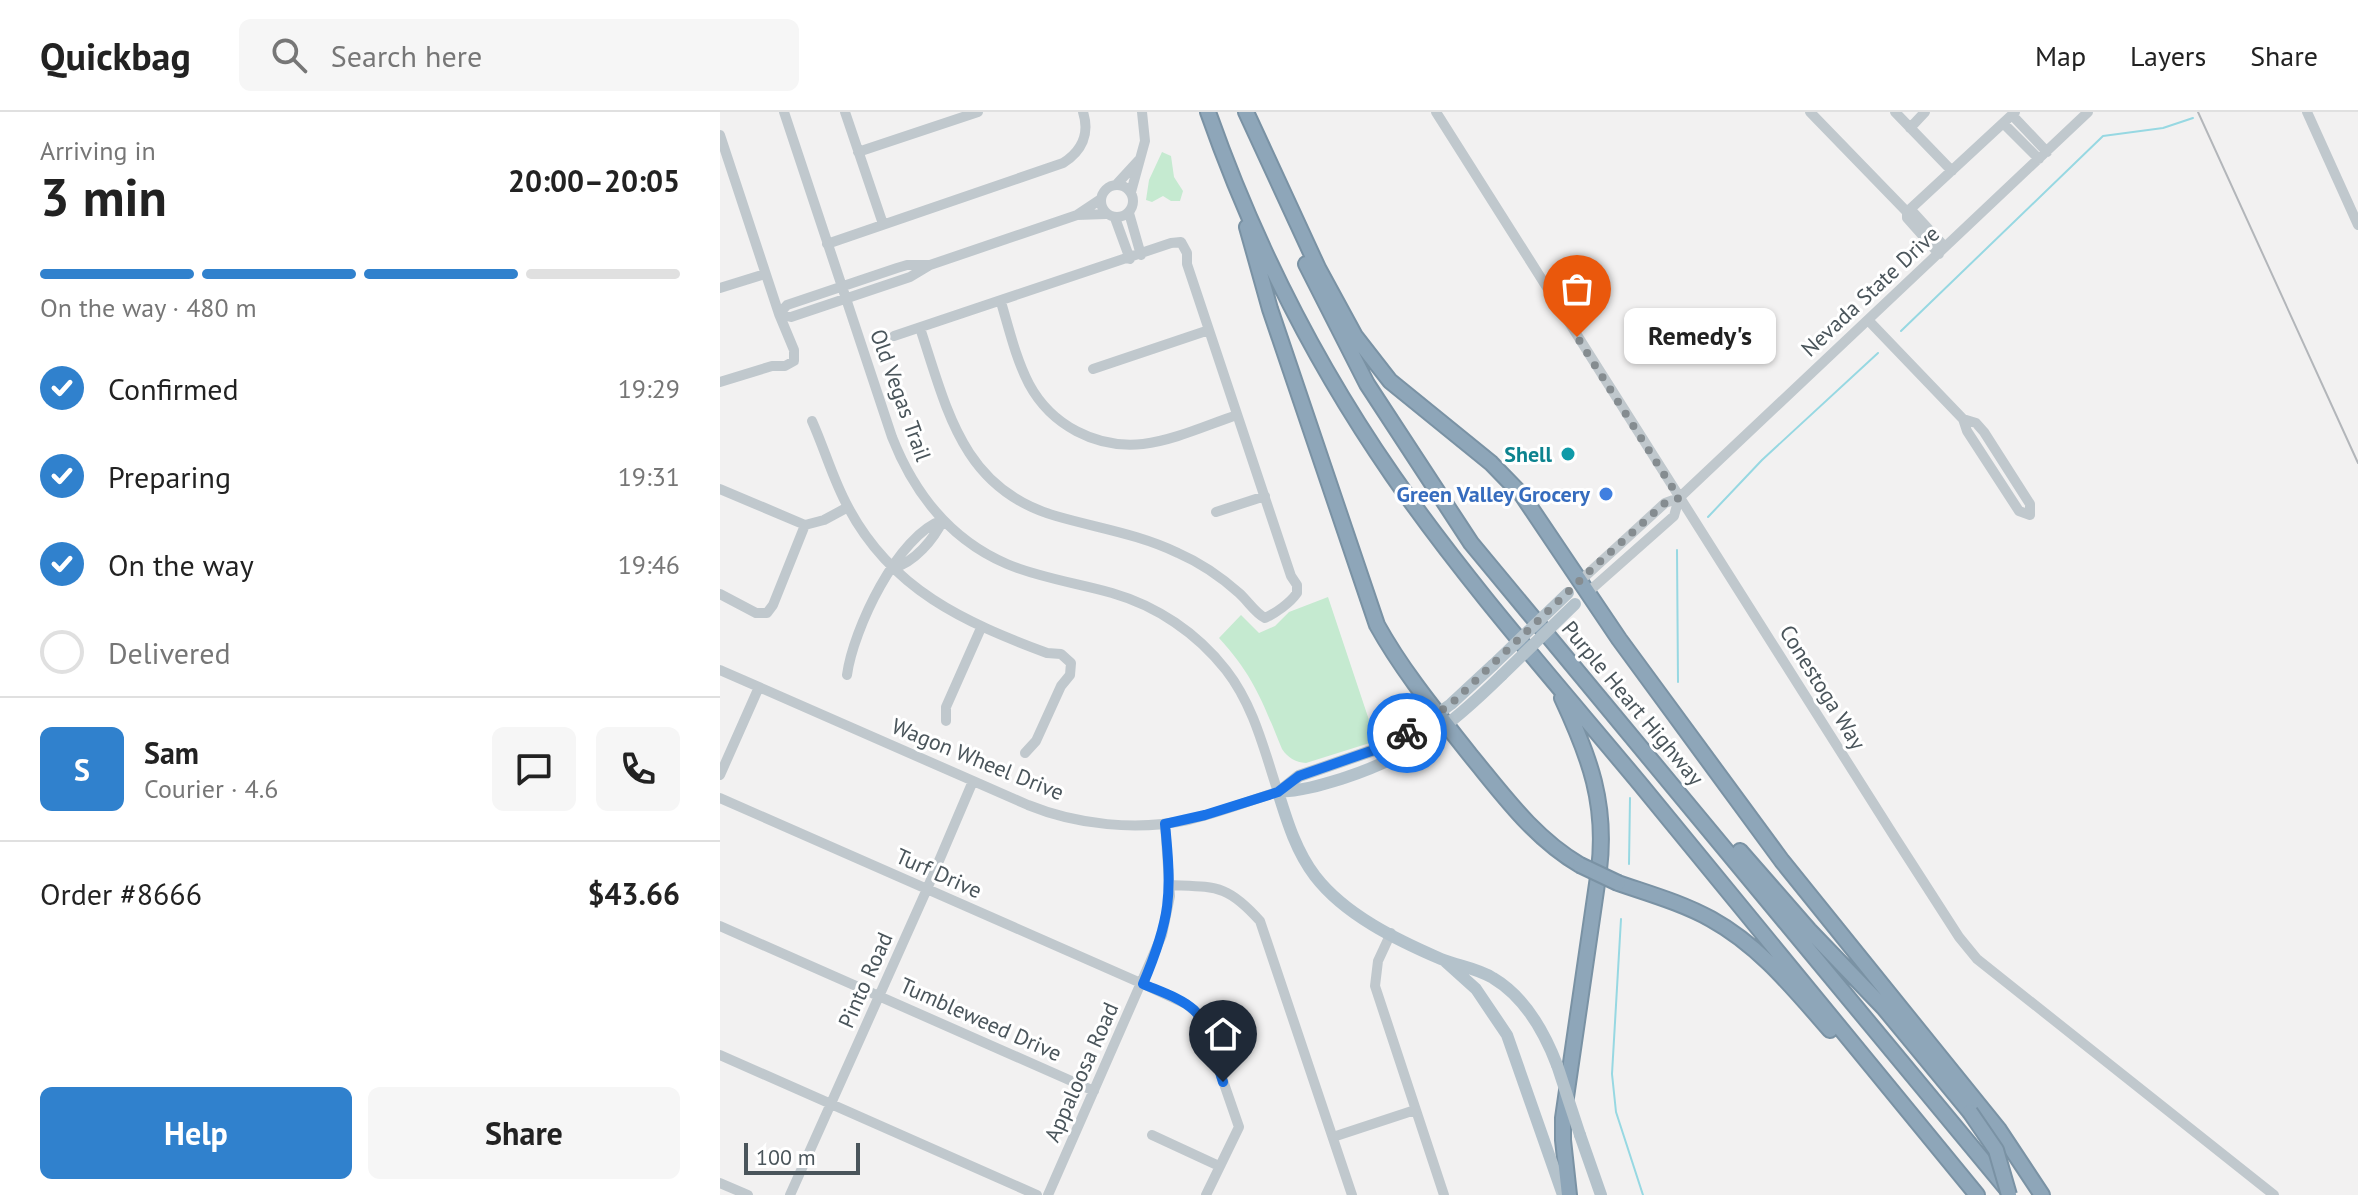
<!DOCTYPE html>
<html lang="en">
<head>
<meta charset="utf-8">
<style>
	body { margin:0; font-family:"PT Sans",sans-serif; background:#f6f6f6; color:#222; height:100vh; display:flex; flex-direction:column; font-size:30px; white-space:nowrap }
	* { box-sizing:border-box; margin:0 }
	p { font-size:26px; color:#767676 }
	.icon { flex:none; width:44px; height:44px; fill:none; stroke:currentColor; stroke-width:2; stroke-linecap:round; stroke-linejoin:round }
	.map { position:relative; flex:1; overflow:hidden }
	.side { display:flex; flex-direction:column; background:#fff; width:720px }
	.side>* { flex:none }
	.scale { position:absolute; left:24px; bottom:20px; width:116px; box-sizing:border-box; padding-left:8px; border:4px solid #4a555b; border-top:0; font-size:22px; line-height:28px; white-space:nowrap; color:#4a555b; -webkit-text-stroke:6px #fff; paint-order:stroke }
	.pin { position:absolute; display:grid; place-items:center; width:68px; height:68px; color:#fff; margin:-82px -34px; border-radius:50% 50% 50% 0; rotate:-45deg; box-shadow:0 0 8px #0007 }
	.pin .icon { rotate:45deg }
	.courier { position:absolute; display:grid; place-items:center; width:80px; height:80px; margin:-40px; border:6px solid #1a73e8; border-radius:50%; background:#fff; color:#222; box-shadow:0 2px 10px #0007 }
	.bubble { position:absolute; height:56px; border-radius:12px; background:#fff; box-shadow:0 2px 6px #0004; font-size:26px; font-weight:800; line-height:56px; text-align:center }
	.headline em { font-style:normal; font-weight:800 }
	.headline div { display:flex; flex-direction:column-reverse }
	.headline { display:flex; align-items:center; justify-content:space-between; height:136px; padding:0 40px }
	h1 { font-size:52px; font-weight:800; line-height:60px }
	.bar { display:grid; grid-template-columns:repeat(4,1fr); gap:12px 8px; align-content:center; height:96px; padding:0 40px }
	.bar i { height:10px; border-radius:6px; background:#e0e0e0 }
	.bar .on { background:#3081cd }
	.bar p { grid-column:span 4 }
	.line { display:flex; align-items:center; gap:20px; padding:0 40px; border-top:2px solid #e0e0e0 }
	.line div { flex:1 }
	.round { display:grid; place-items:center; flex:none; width:84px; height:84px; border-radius:12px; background:#f6f6f6 }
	ol { padding:0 40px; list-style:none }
	li { display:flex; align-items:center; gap:24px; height:88px }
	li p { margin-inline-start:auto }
	li .icon { padding:8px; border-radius:50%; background:#3081cd; color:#fff; stroke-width:4 }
	li:last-child { color:#767676 }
	li i { width:44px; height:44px; border:4px solid #e0e0e0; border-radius:50% }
	.cta { display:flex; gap:16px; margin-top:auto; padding:16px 40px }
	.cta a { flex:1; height:92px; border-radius:12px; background:#3081cd; color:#fff; font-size:32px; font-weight:800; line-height:92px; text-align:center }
	.cta a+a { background:#f6f6f6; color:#222 }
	header { display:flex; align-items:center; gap:48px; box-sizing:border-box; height:112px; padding:0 40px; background:#fff; border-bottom:2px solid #e0e0e0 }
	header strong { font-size:38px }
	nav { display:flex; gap:44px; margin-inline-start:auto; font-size:28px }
	.search { width:560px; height:72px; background:#f6f6f6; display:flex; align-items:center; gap:20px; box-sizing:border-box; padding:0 28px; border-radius:12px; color:#767676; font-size:30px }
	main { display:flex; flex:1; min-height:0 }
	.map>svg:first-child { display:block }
	.green { fill:#c5ead0 }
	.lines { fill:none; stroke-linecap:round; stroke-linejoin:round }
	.stream { stroke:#97d8e2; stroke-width:2 }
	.highway-casing { stroke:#7a92a4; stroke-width:18 }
	.minor { stroke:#c0c8cd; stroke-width:10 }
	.major { stroke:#b4c2cb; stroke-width:12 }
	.highway { stroke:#8ea6b9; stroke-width:14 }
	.rail { stroke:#b3b6ba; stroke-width:2 }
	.highway-bridge-casing { stroke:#7a92a4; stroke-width:18; stroke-linecap:butt }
	.major-bridge { stroke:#b4c2cb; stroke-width:12 }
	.highway-bridge { stroke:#8ea6b9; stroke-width:14 }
	.done { stroke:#858c90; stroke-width:8; stroke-dasharray:0 14.4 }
	.route { stroke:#1a73e8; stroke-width:10 }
	.culture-dot { fill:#0f9aa8; stroke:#fff; stroke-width:3 }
	.shop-dot { fill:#3f7fe0; stroke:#fff; stroke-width:3 }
	.labels { text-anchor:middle; stroke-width:6; stroke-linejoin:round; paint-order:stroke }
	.street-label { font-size:22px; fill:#4a555b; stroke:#fff }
	.culture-label { font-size:22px; font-weight:bold; fill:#0d838f; stroke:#fff; text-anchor:end }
	.shop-label { font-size:22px; font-weight:bold; fill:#366cbe; stroke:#fff; text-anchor:end }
</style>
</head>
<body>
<header>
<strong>Quickbag</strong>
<div class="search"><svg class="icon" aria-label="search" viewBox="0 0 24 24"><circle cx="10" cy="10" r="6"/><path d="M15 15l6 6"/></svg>Search here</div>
<nav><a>Map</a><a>Layers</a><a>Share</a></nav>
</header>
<main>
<section class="side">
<div class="headline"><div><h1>3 min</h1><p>Arriving in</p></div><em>20:00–20:05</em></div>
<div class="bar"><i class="on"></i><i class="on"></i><i class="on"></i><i></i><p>On the way · 480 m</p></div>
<ol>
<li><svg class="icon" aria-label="check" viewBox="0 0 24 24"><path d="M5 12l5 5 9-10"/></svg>Confirmed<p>19:29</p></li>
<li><svg class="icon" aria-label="check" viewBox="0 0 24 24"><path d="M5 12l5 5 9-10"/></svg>Preparing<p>19:31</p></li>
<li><svg class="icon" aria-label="check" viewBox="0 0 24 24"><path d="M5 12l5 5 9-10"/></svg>On the way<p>19:46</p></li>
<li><i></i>Delivered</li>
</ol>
<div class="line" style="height:144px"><b class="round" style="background:#3081cd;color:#fff">S</b><div><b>Sam</b><p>Courier · 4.6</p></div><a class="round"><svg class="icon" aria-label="chat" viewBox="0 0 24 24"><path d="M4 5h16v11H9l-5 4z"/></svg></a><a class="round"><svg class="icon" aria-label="phone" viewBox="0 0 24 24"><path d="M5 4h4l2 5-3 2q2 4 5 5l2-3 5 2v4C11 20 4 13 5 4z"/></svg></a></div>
<div class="line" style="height:104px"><div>Order #8666</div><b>$43.66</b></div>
<div class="cta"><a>Help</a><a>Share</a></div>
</section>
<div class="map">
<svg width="1638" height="1083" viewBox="0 0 1638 1083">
	<rect width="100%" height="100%" fill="#f2f1f1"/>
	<path class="green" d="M442,40L451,44L454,65L463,79L460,89H451L443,84L432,90L426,88L429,68Z
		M608,485L656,629L586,651C575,650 568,646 562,637C543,591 534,564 499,526L521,503L539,521L555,514L569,500Z"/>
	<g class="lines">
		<path class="stream" d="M1181,219L1383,24L1443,16L1473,6
			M988,405L1042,348L1158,241
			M957,438L958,570
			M909,752L910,686
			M901,807L892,962L896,1000L923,1083"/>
		<g class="highway-casing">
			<path id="highway" d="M488,0C533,128 596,253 673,364C748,472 837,572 921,673C1033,809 1145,946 1257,1083
				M526,0L598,156L635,224L670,269L771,351L802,383L899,527L1062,749L1279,1018L1322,1083
				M527,115L550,197L657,513C683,560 718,602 751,644C784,684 814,726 860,753
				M586,152L647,272L751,431L1286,1076
				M842,586C870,646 887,692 879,758L843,1006V1028L849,1083
				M1020,739L1089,818L1164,896L1250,1000
				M898,771C930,782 962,791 991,807C1040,834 1074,877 1110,918"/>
		</g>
		<path class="minor" d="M125,0L163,112
			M716,0L1174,724L1239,825L1257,847L1554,1083
			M1090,0L1187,100V106L1219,142
			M1175,0L1232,59
			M1587,0L1638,113
			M1292,3L1327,40
			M1283,11L1319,47
			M1190,16L1205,0
			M0,23L59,202L74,238V249L65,254H52L0,270
			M138,40L258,0
			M381 89a16 16 0 1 1 32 0a16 16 0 1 1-32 0Z
			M396,73L419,48
			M411,80L425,29L422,0
			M1187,100L1295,0
			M1187,100L1194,101L1225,135
			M409,101L421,143
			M357,103L381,87
			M395,106L410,147
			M107,132L343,51C362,39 370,22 363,0
			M0,176L45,162
			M281,190C289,217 296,247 309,272C331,313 376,337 423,332C455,328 487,313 517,303
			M59,202L71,205L190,165L210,153L357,103L386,102
			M59,202L67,193L177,156L187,153H210
			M1148,208L1243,307L1247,319L1299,399L1310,403V392L1264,320L1256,311L1243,307
			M174,224L451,131L461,130L467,141V152L571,464L577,473V481C570,491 556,501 545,506C535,501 528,489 519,481C501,465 481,451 458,441C419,422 377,416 336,404C242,377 227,297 200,216
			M373,257L489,218
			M92,309C105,338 113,368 128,395C172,478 244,510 327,541L341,542L351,551L350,563L341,574L316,629L305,641
			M0,377L85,413L104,408L128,395
			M496,400L545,384
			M173,456C194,451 214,427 223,408
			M860,469L945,391L959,386L1368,0
			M867,481L954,404L959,386
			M0,482L36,501H47L53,493L85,413
			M0,558L308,693C357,713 417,719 468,708C499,701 528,689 558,680C544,638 534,594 506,558C477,521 437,494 392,481C357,471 320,466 287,452C231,428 194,381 172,325L64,0
			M127,563C133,518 178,422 223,408
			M226,609V595L261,516
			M0,663L39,575
			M0,686L423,872L466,892L477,901L483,911L519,1015L486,1083
			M450,773C496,775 507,772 540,809L632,1083
			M0,814L374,979
			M671,821L658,849L655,874L724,1083
			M0,943L317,1083
			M432,1023L499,1054
			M613,1025L695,998
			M0,1071L28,1083
			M70,1083L207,777L253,669
			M328,1083L442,823L450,784L445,712"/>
		<path class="major" d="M558,680C567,709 576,739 595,764C625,803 677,828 721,847C738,854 757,856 773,866C805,885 824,919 837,953
			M558,680C582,679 601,673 624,666C694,643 730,614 782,563
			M559,680L579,664L654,638L704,612L731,592L773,553
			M726,850L756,877L787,923L843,1083
			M860,1023L881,1083"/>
		<use href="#highway" class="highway"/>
		<path class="rail" d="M1478,0L1638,351"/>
		<g class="highway-bridge-casing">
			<path id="highway-bridge" d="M860,753L898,771
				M1250,1000L1276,1038L1289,1083"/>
		</g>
		<path class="major-bridge" d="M773,553L848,481
			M782,563L855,492
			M837,953L860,1023"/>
		<use href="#highway-bridge" class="highway-bridge"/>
	</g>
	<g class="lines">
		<path class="done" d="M687,621L731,592L874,455L945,391L959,386L857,225"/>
		<path class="route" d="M503,970C496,950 489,912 474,898C461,886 439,879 423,872C451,806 452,783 445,712L485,703L558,680L579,664L654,638L687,621"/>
	</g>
	<circle class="culture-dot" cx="848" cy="342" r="8"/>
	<circle class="shop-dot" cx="886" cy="382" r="8"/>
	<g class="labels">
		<g class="street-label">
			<text transform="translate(1150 179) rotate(-43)" y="8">Nevada State Drive</text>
			<text transform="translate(181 283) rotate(70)" y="8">Old Vegas Trail</text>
			<text transform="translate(1103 575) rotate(58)" y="8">Conestoga Way</text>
			<text transform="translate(913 591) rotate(50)" y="8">Purple Heart Highway</text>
			<text transform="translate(258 647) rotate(22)" y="8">Wagon Wheel Drive</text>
			<text transform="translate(219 761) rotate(24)" y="8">Turf Drive</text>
			<text transform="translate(145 868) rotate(-66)" y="8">Pinto Road</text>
			<text transform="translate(261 907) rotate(24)" y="8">Tumbleweed Drive</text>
			<text transform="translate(361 960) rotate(-66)" y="8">Appaloosa Road</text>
		</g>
		<g class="culture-label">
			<text x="832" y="350">Shell</text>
		</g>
		<g class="shop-label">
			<text x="870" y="390">Green Valley Grocery</text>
		</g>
	</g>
</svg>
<div class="scale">100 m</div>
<div class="pin" style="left:857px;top:225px;background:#ea580c"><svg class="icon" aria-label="bag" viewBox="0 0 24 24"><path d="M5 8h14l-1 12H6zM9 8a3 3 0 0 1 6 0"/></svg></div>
<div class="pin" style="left:503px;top:970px;background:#1f2937"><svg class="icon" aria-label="home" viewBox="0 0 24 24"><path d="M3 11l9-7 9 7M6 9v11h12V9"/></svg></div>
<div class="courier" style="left:687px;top:621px"><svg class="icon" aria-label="bike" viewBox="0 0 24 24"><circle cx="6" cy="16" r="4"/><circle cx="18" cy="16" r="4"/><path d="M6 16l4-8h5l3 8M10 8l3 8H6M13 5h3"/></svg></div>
<div class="bubble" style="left:904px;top:196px;width:152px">Remedy's</div>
</div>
</main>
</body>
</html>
